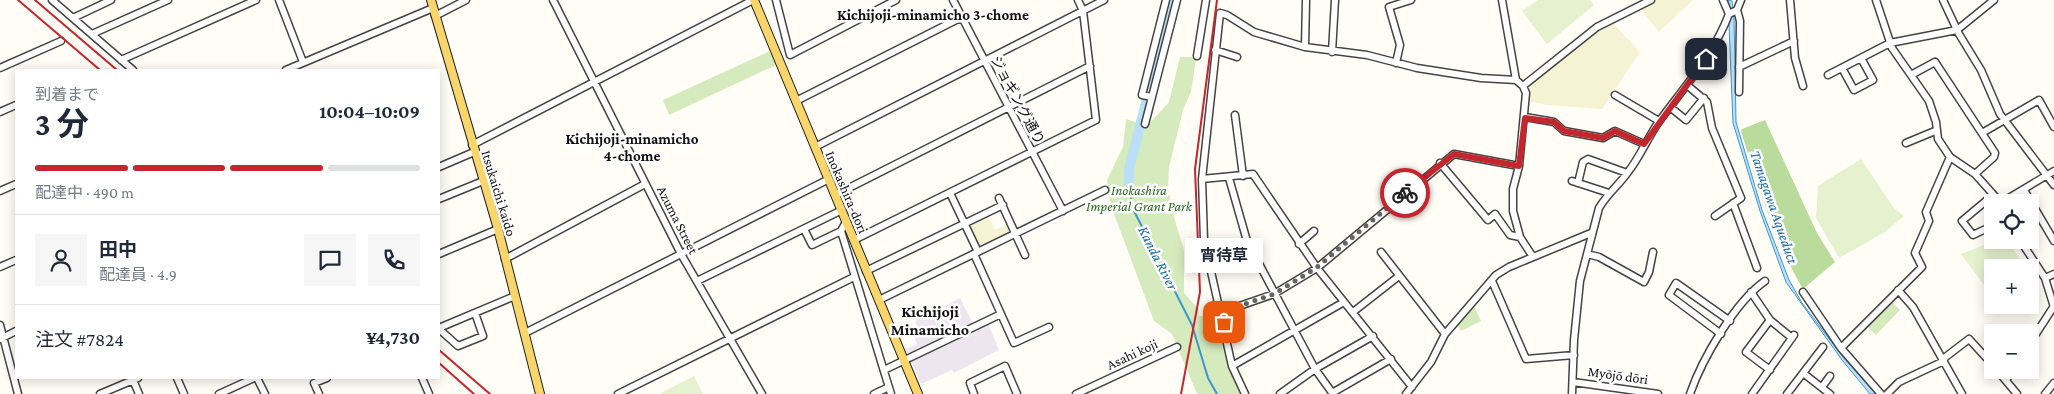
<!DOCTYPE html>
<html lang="ja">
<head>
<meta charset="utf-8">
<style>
	body { margin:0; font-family:"Crimson Pro","Noto Sans JP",serif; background:#f6f6f7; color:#1f2937; height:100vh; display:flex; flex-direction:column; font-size:19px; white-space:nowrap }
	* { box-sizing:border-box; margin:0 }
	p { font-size:16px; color:#747a83 }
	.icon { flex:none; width:28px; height:28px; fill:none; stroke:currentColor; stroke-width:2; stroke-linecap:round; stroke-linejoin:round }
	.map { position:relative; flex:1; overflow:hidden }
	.side { position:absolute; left:15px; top:69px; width:425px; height:310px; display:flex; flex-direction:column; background:#fff; border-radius:0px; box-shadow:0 2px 12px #0003 }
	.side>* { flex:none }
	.tools { position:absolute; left:1984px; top:194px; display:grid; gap:10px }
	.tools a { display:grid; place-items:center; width:55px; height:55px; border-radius:0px; background:#fff; box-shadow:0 2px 12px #0003; font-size:25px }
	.pin { position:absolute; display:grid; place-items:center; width:42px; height:42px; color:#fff; margin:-21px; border-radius:10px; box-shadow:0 2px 8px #0006 }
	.courier { position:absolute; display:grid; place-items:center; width:50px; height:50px; margin:-25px; border:4px solid #c4262e; border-radius:50%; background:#fff; color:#222; box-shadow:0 1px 6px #0007 }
	.bubble { position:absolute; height:35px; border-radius:0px; background:#fff; box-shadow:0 2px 12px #0003; font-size:16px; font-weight:700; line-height:35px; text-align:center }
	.headline em { font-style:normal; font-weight:700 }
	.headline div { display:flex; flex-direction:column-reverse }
	.headline { display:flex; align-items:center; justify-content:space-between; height:85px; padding:0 20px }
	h1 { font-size:32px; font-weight:700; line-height:38px }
	.bar { display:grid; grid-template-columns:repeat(4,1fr); gap:8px 5px; align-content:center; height:60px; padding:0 20px }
	.bar i { height:6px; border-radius:4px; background:#e0e1e3 }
	.bar .selected { background:#c4262e }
	.bar p { grid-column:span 4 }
	.line { display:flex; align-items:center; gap:12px; padding:0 20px; border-top:1px solid #e0e1e3 }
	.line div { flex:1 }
	.round { display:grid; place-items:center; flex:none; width:52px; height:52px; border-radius:0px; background:#f6f6f7 }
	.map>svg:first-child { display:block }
	.industrial { fill:#eee6ef }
	.farmland { fill:#f6f3d4 }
	.green { fill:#d5ebbd }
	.forest { fill:#b9dc9c }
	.pitch { fill:#e6f2cf }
	.water { fill:#b9e0f7; stroke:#3f96cf }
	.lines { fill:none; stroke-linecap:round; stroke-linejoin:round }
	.stream { stroke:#3f96cf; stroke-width:2 }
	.river { stroke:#b9e0f7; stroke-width:10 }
	.minor-casing { stroke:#444; stroke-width:9 }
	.major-casing { stroke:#222; stroke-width:10 }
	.minor { stroke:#fff; stroke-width:6 }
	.major { stroke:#f9d66b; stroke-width:8 }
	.rail { stroke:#c4262e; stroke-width:2 }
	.done { stroke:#646461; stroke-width:5; stroke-dasharray:0 9 }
	.route { stroke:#c4262e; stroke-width:6 }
	.labels { text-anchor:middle; stroke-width:5; stroke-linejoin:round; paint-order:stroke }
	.street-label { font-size:14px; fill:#111; stroke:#fff }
	.park-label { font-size:14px; font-style:italic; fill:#2f6b1f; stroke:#fff }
	.neighbourhood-label { font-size:15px; font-weight:bold; fill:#111; stroke:#fff }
	.water-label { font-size:15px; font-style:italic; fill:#1768a6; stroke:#fff }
	.quarter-label { font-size:16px; font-weight:bold; fill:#111; stroke:#fff }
</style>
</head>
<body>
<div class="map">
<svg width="2054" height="394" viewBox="0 0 2054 394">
	<rect width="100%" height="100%" fill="#fffdf5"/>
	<path class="industrial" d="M960,298L976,330L988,324L999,350L954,373L952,370L921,384L906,349L917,344L911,329L917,326L915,321Z"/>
	<path class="farmland" d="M1654,0H1693L1659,32L1639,7Z
		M1611,21L1640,52L1602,109L1547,105L1528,101L1529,83L1577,44Z
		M988,215L995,230L1010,223L1012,233L979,248L970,227L971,223Z"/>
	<path class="green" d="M770,51L776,65L669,115L663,100Z
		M1180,57H1191L1196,59L1191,92L1183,110L1169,167L1168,189L1175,221L1184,250V293L1199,310V316L1211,317L1221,325L1243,394H1197L1172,334L1154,321L1110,203L1107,180L1123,147L1126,119L1147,126L1169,102Z
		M1889,299L1900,310L1876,335L1865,324Z
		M1474,306L1481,321L1461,331L1457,324Z"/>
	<path class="forest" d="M1765,120L1817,233L1835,262L1803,289C1774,240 1758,185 1741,131L1742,129Z"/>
	<path class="pitch" d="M1538,0H1590L1594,5L1547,44L1522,11Z
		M1861,159L1893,207L1904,216L1885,232L1839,258L1816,218L1818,186Z
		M1997,240H2008L2024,267L1992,268V296L1961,254Z
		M694,376L703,394H659Z"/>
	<path class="water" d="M1728,0L1732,1L1734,17L1736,122L1762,210L1789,280L1802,303L1843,357L1876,394H1870L1842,360L1786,282L1760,211L1733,123Z"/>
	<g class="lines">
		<path class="stream" d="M1129,185L1133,209L1192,325L1208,378L1217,394"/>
		<path class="river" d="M1129,185V169L1137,138L1172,0"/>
		<g class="minor-casing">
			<path id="minor" d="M52,0L133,70
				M279,0L303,62
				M553,0L681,254L762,394
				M776,0L790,55L896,0
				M953,0L1063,211
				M1502,0L1516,80L1523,86L1526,93L1519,166L1513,189V211L1520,237L1533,257
				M1723,0L1729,14
				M1790,0L1795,58L1803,86
				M1876,0L1892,48L1929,101L1936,122L1938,139L1950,157L1975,174
				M1943,0L1959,34L1981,70L2000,114L2054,185
				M1737,10L1740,21L1739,92
				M435,16L466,0
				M73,18L111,0
				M92,34L168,0
				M1305,47L1306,0
				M1215,50L1237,57
				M1332,52L1335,0
				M1197,56L1206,0
				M121,60L256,0
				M1396,63L1400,45L1389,7L1411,0
				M1739,67L1794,41
				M0,68L61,41
				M1842,68L1854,90L1873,80L1861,58
				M286,70L433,8
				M1828,75L1890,43L1957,30L1994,0
				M1911,75L1935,62L1995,153L1994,157L1975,174L2000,202
				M1687,85L1707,102L1712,128L1741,198L1715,216
				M1523,86L1597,27L1651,0
				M1615,95L1659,121
				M1152,97L1177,0
				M796,101L962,17
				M1670,107L1686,120L1704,98
				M0,112L16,105
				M1235,115L1243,176
				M1525,117L1554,122L1564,131L1603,138L1615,131L1644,144
				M1145,124L1152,97L1142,95L1166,0
				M1982,133L2039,100L2054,127
				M1906,143L1935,131
				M472,145L753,0
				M815,147L1104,0
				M1440,163L1488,220L1495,214L1510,235L1520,237
				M439,167L474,152
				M1229,178L1247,241L1315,369L1333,394
				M1202,179L1253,174L1317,268L1412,387
				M1572,181L1609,193
				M1578,183L1583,162L1588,159L1627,173
				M2024,190L2054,241
				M0,191L16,184
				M950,193L978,252
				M835,195L1090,66
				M999,198L1025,255
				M439,199L483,181
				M2002,202L2054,171
				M1733,203L1757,268
				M1992,226L1973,235L1962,221L1993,195
				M804,229L812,245L841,231L846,222
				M841,231L891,394
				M854,240L1096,120L1083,11L1078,0
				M2020,240L2045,278L2054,307
				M1299,244L1314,231
				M1381,252L1445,334
				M439,254L498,229
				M974,254L1014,343L1049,327
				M1587,254L1599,257L1644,282L1649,272L1653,252
				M505,259L645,184
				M0,267L16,260
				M866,271L1003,205
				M2045,278L2054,274
				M697,281L842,210
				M1492,281L1526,359L1574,355
				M1898,290L1913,307L1962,394
				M1751,292L1770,320L1792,338
				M1803,292L1841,348L1881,394
				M879,300L1105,190
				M1222,312L1274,294L1317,268L1454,154L1519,166
				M1353,312L1399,276
				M0,325L18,394
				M439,328L515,296
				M439,329L458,346L483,336L475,313
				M525,333L829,179
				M1721,334L1669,295L1676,283L1730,321
				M0,339L16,331
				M2030,343L2054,306
				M1841,348L1922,267L1915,253L1929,221L1926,212L1950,157
				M1943,359L1969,339L1992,364
				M1232,366L1344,302
				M884,370L1001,314
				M1770,370L1746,352L1770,320
				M1997,370L2017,394
				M1803,373L1830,394
				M177,378L184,394
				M257,378L265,394
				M422,378L429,394
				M133,380L139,394
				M2006,380L2013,370
				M1573,382L1658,394
				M1822,387L1830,376
				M1332,393L1391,359
				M100,394L138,378
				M219,394L254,378
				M319,394L314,383L327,378
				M618,394L854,277
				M874,394L889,387
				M974,394L970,383L1005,366L1017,394
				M1076,394L1177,347
				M1245,394L1232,366L1204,240L1202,179L1220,13L1227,15L1254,32L1305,47L1367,55L1417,68L1481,78L1516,80
				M1280,394L1315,369L1373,336
				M1406,394L1431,362L1445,334L1496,275L1509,267L1591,233
				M1572,394L1574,340L1580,281L1599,208C1607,194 1619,185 1628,172C1640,157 1647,139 1658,123C1684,87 1713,56 1729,14L1737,10L1741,0
				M1690,394C1702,359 1735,302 1765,281
				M1752,394L1794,335
				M1787,394L1823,347
				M1887,394L1899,382L1944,361
				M2045,394L2054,383"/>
		</g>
		<g class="major-casing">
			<path id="major" d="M431,0L498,229L540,394
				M754,0L918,394"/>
		</g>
		<use href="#minor" class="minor"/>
		<use href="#major" class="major"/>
		<path class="rail" d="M18,0L100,70
			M35,0L117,70
			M439,350L490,394
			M439,363L474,394
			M1181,394L1200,292L1195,169L1217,0"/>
	</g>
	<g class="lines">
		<path class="done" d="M1224,322L1222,312L1274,294L1316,268L1405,193"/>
		<path class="route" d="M1405,193L1454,154L1519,166L1525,118L1554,122L1564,131L1603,138L1615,131L1644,144L1706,59"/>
	</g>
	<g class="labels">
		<g class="street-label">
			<text transform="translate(1018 100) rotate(62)" y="5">ジョギング通り</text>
			<text transform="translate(847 192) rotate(67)" y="5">Inokashira-dori</text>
			<text transform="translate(499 193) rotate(73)" y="5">Itsukaichi kaido</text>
			<text transform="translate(678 220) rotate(63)" y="5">Azuma Street</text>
			<text transform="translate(1132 354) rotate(-25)" y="5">Asahi koji</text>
			<text transform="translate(1618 375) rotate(8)" y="5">Myōjō dōri</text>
		</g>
		<g class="park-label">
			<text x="1139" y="195">Inokashira<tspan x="1139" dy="16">Imperial Grant Park</tspan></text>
		</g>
		<g class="neighbourhood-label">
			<text x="933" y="20">Kichijoji-minamicho 3-chome</text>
			<text x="632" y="144">Kichijoji-minamicho<tspan x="632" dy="17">4-chome</tspan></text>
		</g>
		<g class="water-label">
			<text transform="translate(1774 207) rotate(71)" y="5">Tamagawa Aqueduct</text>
			<text transform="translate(1158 258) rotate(63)" y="5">Kanda River</text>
		</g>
		<g class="quarter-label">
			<text x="930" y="317">Kichijoji<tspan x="930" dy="18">Minamicho</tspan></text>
		</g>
	</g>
</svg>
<div class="tools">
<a><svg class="icon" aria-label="locate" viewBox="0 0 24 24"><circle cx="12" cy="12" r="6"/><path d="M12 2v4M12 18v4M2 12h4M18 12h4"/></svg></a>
<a>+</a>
<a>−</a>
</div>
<div class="pin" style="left:1224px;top:322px;background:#ea580c"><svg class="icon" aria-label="bag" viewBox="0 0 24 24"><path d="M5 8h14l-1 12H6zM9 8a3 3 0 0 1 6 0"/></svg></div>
<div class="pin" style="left:1706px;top:59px;background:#1f2937"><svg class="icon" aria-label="home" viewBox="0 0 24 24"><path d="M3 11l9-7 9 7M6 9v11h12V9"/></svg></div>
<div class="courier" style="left:1405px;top:193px"><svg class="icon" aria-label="bike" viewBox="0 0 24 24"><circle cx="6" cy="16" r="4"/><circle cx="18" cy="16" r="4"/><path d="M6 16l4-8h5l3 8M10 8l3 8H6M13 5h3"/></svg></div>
<div class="bubble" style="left:1185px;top:238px;width:78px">宵待草</div>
<section class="side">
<div class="headline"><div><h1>3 分</h1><p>到着まで</p></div><em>10:04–10:09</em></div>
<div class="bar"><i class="selected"></i><i class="selected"></i><i class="selected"></i><i></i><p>配達中 · 490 m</p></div>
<div class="line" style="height:90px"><a class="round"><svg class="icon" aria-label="person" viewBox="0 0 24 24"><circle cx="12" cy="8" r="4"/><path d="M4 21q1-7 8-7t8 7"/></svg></a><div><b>田中</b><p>配達員 · 4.9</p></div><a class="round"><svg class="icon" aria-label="chat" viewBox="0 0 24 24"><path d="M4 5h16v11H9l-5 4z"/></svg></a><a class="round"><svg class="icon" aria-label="phone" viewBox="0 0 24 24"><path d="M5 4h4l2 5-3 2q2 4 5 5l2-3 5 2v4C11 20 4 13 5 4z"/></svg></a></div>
<div class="line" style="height:65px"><div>注文 #7824</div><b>¥4,730</b></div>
</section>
</div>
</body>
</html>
